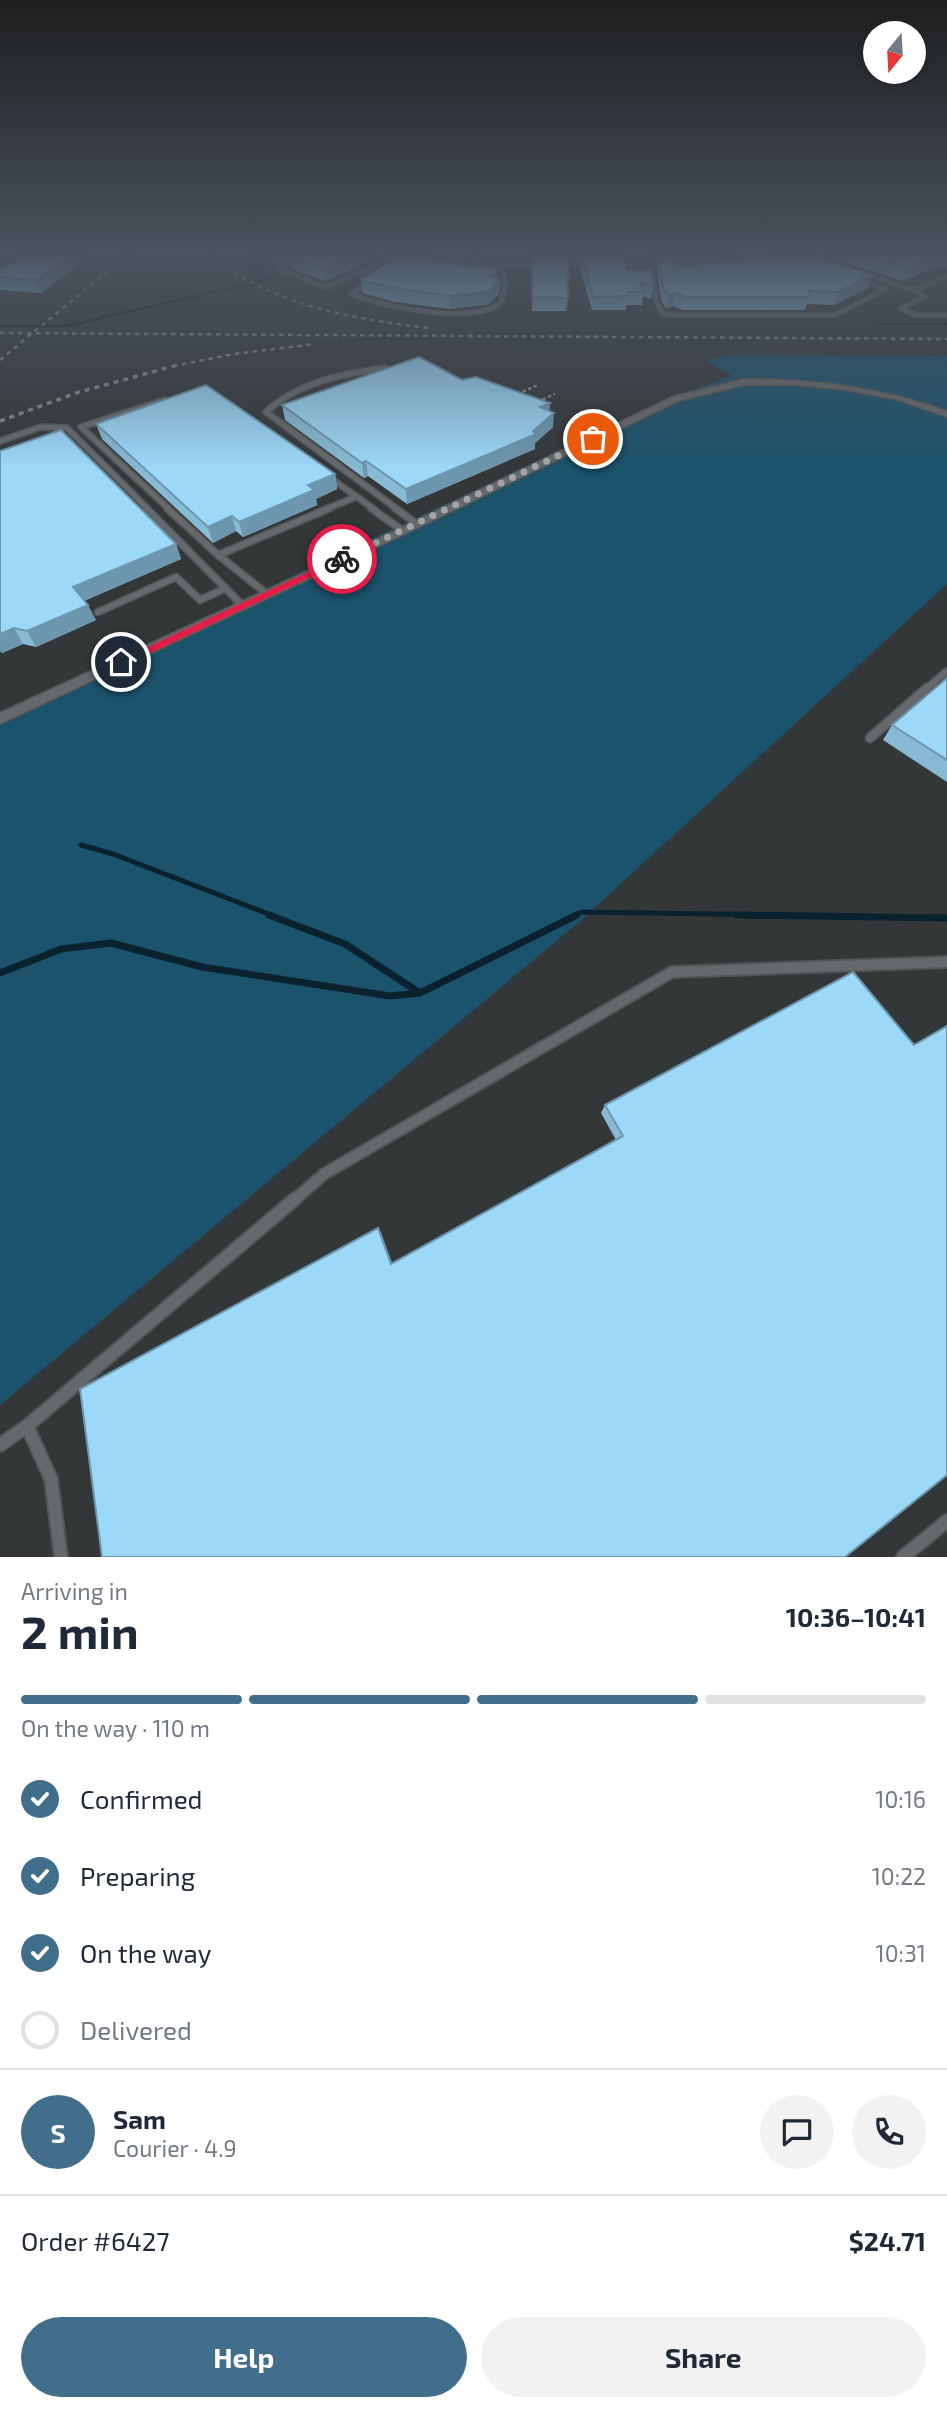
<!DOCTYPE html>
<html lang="en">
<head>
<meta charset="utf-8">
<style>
	body { margin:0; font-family:"Exo 2",sans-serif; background:#f2f2f3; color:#1f2937; height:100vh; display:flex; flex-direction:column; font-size:26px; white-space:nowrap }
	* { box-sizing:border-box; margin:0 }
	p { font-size:23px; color:#747a83 }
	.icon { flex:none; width:38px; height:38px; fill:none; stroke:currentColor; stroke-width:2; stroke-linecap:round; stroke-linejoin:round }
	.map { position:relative; height:1557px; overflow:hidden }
	.details { display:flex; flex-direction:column; background:#fff; flex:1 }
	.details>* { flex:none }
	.needle { width:46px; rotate:198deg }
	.tools { position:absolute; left:863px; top:21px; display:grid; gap:14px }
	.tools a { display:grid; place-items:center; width:63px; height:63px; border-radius:50%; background:#fff; box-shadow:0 2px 5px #0004; font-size:35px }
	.pin { position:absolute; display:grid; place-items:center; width:60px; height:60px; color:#fff; margin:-30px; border:4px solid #fff; border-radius:50%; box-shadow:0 2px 7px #0007 }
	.courier { position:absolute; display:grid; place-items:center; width:70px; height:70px; margin:-35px; border:5px solid #e11d48; border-radius:50%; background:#fff; color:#222; box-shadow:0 2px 9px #0007 }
	.head em { font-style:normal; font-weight:700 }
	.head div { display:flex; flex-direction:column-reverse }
	.head { display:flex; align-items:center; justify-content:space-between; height:119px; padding:0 21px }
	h1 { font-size:46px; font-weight:700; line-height:52px }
	.bar { display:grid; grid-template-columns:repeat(4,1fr); gap:10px 7px; align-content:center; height:84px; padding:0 21px }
	.bar i { height:9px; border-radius:5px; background:#e0e1e3 }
	.bar .active { background:#406e8b }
	.bar p { grid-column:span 4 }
	.line { display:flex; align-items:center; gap:18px; padding:0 21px; border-top:2px solid #e0e1e3 }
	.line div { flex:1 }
	.round { display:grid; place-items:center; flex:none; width:74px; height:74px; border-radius:37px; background:#f2f2f3 }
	ol { padding:0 21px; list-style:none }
	li { display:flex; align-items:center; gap:21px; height:77px }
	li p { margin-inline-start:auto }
	li .icon { padding:7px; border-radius:50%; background:#406e8b; color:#fff; stroke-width:4 }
	li:last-child { color:#747a83 }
	li i { width:38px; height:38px; border:4px solid #e0e1e3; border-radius:50% }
	.cta { display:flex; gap:14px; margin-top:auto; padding:14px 21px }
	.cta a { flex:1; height:80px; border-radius:42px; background:#406e8b; color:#fff; font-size:28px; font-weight:700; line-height:80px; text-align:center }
	.cta a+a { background:#f2f2f3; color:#1f2937 }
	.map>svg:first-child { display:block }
	.green { fill:#1b526c }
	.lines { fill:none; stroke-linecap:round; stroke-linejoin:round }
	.stream-far2 { stroke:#09222d; stroke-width:2.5 }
	.stream-far1 { stroke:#09222d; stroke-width:5 }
	.stream { stroke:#09222d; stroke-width:7 }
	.service-far5-casing { stroke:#525455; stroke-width:6 }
	.service-far4-casing { stroke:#525455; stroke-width:8 }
	.service-far3-casing { stroke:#525455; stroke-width:9 }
	.service-far2-casing { stroke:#525455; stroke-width:11 }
	.service-far1-casing { stroke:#525455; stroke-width:14 }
	.service-casing { stroke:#525455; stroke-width:16 }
	.minor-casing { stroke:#525455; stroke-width:3 }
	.path { stroke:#87898a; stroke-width:2.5; stroke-dasharray:3.5 2.5; stroke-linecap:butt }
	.service-far5 { stroke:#66696b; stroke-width:4.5 }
	.service-far4 { stroke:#66696b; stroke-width:5 }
	.service-far3 { stroke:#66696b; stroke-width:6 }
	.service-far2 { stroke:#66696b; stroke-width:8 }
	.service-far1 { stroke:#66696b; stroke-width:10 }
	.service { stroke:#66696b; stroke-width:12 }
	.minor { fill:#66696b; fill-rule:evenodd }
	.rail-far1 { stroke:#87898a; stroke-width:2.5; stroke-dasharray:4.5 4.5; stroke-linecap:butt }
	.rail { stroke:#87898a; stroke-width:3.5; stroke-dasharray:5 5; stroke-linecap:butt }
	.wall { fill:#86bad5 }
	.shaded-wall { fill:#6d97ae }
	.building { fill:#9cd8f8; stroke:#6d97ae; stroke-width:2 }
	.route { fill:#e11d48 }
	.done { stroke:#a2a4a5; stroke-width:7; stroke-dasharray:0 12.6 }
</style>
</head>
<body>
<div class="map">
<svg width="947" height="1557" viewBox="0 0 947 1557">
	<rect width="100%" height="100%" fill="#343738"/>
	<path class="green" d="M728,355L947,356V584L578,923L0,1405V714L675,396L732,376L707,361Z"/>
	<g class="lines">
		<path class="stream-far2" d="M879,324H947
			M0,326H66L270,279L230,251"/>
		<path class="stream-far1" d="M81,845L113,854L274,916
			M573,916L582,912L842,916"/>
		<path class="stream" d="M269,915L345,944L420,993
			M736,915L947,918
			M0,973L61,949L111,943L202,967L390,996L420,993L577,915"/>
		<g class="service-far5-casing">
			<path id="service-far5" d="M250,251L265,261
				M475,251V262
				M923,251L947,258
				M929,259L947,264
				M299,260L278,268L326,288L401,253
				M651,263L656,301L662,313L669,315H835L886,289L862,280
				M861,273L914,290L947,276
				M370,280L351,294C377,306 484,328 502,300L505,285L502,263
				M914,290L925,296L901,309L915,315H947"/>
		</g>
		<g class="service-far4-casing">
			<path id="service-far4" d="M385,368C344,373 297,383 266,412L397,509
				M165,400L81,427L169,509
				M0,441L41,427L67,428L148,509
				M329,477L374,509
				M326,509L356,497"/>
		</g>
		<g class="service-far3-casing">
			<path id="service-far3" d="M146,508L243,606
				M167,508L218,555L267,594
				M371,508L403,531
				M395,508L417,524
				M218,555L330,508
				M98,612L176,577L200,600L226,588
				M925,690L947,671"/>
		</g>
		<g class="service-far2-casing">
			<path id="service-far2" d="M870,738L927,688"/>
		</g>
		<g class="service-far1-casing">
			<path id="service-far1" d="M293,1201L324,1174L672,972L947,962"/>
		</g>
		<g class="service-casing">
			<path id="service" d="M27,1426L51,1479L61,1557
				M0,1445L27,1426L295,1199
				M903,1557L947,1521"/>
		</g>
		<g class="minor-casing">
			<path id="minor" d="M388,251H401L437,258L512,262L735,261L739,263L735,265L512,266L437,262Z
				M788,251H799L760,262L756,260Z
				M744,379C815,379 880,387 947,411V417L899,400L846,390L798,385H744L678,401L407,533L0,724V713L399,529L672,397Z"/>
		</g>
		<path class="path" d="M517,394L538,385
			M537,402L555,394"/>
		<use href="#service-far5" class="service-far5"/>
		<use href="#service-far4" class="service-far4"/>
		<use href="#service-far3" class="service-far3"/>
		<use href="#service-far2" class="service-far2"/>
		<use href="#service-far1" class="service-far1"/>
		<use href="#service" class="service"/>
		<use href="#minor" class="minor"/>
		<path class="rail-far1" d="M206,251C269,305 348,318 428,328
			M0,333L947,339
			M0,360L132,251
			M173,366L234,354L315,344"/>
		<path class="rail" d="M0,421L76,393L181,364"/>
	</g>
	<path class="wall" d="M262,251H368L369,261L325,281L292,269L291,260L275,264L262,252Z
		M532,251H568V298L566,311H532Z
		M575,251H737L715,259L685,260L683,267L872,275L868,288L834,305L807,304L805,310H683L673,306L666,308L661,300L657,270L659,260H655L649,252L622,251L621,256L626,270L653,286L651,299L643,296L642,305H626V310H592L580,268L581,259H578Z
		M826,251H933L942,253L937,266L903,281L824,256Z
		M937,251H947V254Z
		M83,254L85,260L41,293L0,290V271Z
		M497,278L500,292L490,304L450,309L395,302L362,293L361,280Z
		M462,380L549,411L553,427L535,443V449L407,504L368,476L364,478L285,420L282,405Z
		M96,424L335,474L337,489L316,499L317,505L243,537L236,531L213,543L102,439Z
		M0,451L176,544L181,559L84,601L96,620L36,647L23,644L2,653L0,651Z
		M947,678V782L883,740L892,725Z
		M853,972L102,1557L381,1233L392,1264L616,1140L601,1113L605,1105Z"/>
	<path class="shaded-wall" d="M73,251H87L83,254L85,260L41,293L36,280Z
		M276,251H323L290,256L291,260L275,264L273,252Z
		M363,251H368L369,261L325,281L323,268Z
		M717,251H737L715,259Z
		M942,253L937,266L903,281L908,268Z
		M685,258L683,271L671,276L673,263Z
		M497,269V282L491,277Z
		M872,275L868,288L834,305L838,292Z
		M500,278V292L490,304L450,309V296Z
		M675,293L673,306L666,308L669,295Z
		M550,403L549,417L554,413L553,427L535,443V449L407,504L406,489L540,407Z
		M366,461L368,476L364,478L362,463Z
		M335,474L337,489L316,499L317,505L243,537L239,522L308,485Z
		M232,516L236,531L213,543L208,527Z
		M176,544L181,559L81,602L73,587Z
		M88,605L96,620L36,647L27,631Z
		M14,628L23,644L2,653L0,650V634Z
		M378,1228L381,1233L394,1268L391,1264Z"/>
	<path class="building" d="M31,251H77L36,280L0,277V271Z
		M309,251H363L323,268L290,256Z
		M852,251H933L942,253L908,268Z
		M805,253L872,275L838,292L809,291V297H686L675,293L669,295L663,286L659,258H685L673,263L674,268Z
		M568,255V298L532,297L533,256Z
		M581,255L624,256L626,270H651L653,286L640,281L644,292H628V296L593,297Z
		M397,257L497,269L491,277L500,278L490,291L450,296L394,288L361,280Z
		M419,357L462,380L476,377L550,403L540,407L554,413L533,431L536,434L406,489L366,461L362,463L282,405Z
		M206,385L335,474L308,485L314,490L239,522L232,516L208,527L96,424Z
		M61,430L176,544L73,587L88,605L27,631L14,628L0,634V451Z
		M947,678V760L892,725Z
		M853,972L914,1045L947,1026V1475L845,1557H102L80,1389L378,1228L391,1264L623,1136L605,1105Z"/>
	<linearGradient id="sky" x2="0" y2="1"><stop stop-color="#1d1e1f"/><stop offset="0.54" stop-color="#4a535e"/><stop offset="1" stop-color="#4a535e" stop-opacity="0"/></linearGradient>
	<rect width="947" height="469" fill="url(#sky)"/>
	<path class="route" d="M342,556L345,561L125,665L116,662Z"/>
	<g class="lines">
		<path class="done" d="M342,559L593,439"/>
	</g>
</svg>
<div class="tools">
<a><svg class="needle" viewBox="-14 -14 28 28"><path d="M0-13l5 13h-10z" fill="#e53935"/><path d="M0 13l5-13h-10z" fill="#747a83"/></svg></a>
</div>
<div class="pin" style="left:593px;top:439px;background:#ea580c"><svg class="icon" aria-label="bag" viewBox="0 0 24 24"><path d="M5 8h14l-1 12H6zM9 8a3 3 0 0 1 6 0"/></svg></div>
<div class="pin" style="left:121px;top:662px;background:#1f2937"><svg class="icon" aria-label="home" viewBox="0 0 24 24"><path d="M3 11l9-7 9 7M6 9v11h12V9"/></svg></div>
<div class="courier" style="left:342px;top:559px"><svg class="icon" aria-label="bike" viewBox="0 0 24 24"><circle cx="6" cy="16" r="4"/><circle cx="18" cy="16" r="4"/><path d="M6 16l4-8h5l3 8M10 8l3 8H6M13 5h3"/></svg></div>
</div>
<section class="details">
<div class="head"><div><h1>2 min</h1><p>Arriving in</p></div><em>10:36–10:41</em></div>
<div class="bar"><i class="active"></i><i class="active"></i><i class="active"></i><i></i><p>On the way · 110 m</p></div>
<ol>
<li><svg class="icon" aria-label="check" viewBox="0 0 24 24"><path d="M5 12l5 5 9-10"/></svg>Confirmed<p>10:16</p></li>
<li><svg class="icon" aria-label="check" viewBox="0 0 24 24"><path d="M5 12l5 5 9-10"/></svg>Preparing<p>10:22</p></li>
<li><svg class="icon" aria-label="check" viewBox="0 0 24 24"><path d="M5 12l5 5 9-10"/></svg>On the way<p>10:31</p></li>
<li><i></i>Delivered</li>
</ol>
<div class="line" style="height:126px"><b class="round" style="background:#406e8b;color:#fff">S</b><div><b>Sam</b><p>Courier · 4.9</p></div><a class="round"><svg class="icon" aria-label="chat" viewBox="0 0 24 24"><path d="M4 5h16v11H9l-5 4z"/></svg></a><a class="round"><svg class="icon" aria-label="phone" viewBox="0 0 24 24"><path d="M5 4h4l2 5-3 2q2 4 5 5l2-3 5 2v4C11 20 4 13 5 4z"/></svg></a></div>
<div class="line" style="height:91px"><div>Order #6427</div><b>$24.71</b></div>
<div class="cta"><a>Help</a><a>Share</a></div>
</section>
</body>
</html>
